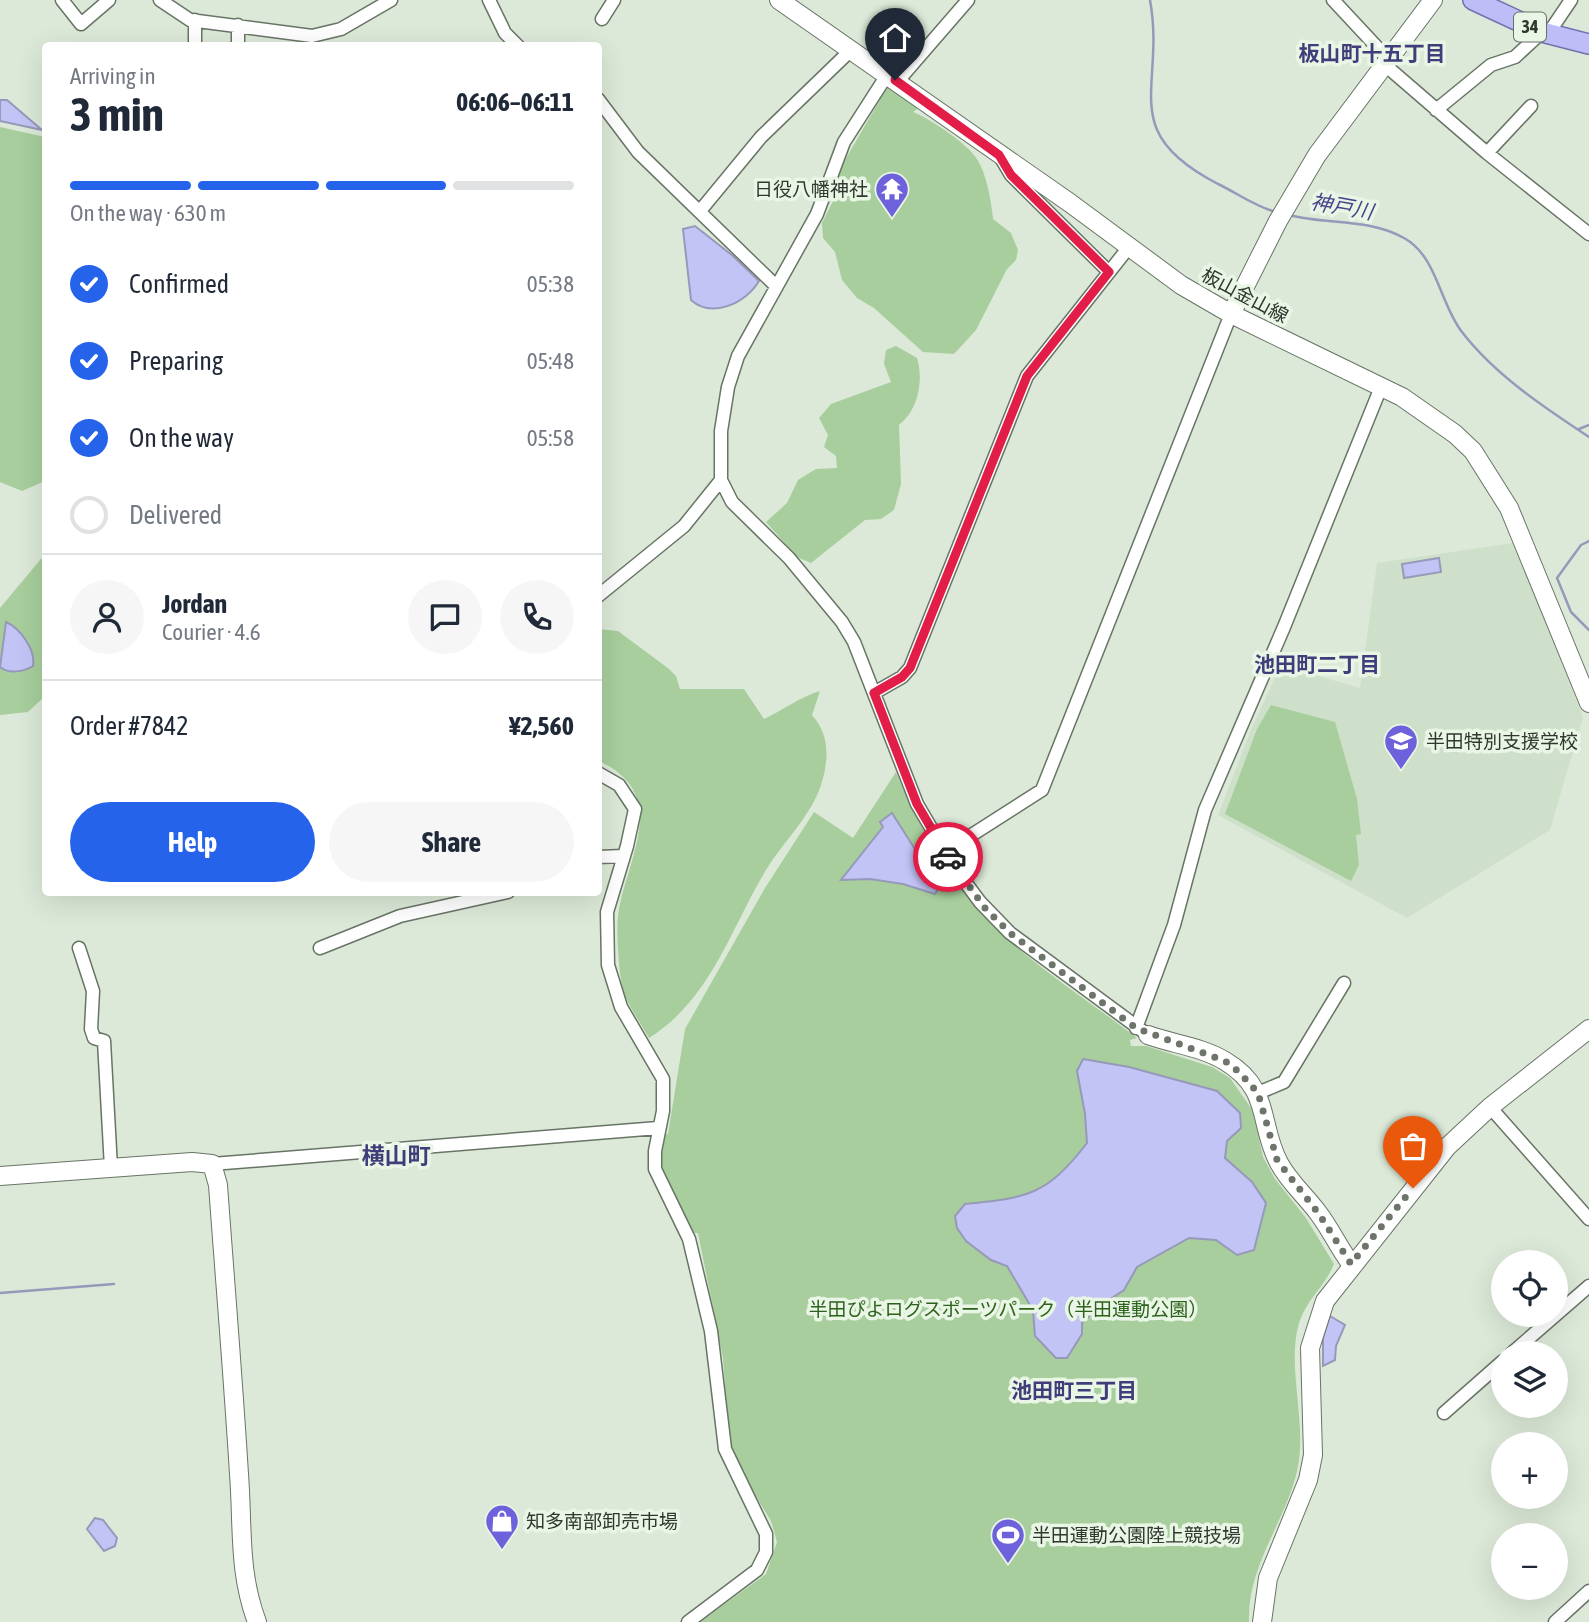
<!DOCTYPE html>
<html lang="en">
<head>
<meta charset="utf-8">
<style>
	body { margin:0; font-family:"Asap Condensed","Noto Sans JP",sans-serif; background:#f6f6f7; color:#1f2937; height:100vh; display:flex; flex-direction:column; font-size:26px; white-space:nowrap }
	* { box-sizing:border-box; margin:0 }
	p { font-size:23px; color:#747a83 }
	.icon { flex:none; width:38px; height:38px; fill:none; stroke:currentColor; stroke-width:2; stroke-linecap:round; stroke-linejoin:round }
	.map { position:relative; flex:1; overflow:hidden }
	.details { position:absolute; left:42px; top:42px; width:560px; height:854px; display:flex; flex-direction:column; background:#fff; border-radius:7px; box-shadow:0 7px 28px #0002 }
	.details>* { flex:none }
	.fabs { position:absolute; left:1491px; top:1250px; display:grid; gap:14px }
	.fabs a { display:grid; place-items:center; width:77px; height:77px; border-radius:50%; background:#fff; box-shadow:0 7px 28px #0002; font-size:35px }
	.pin { position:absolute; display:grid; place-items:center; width:60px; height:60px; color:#fff; margin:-72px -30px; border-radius:50% 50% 50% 0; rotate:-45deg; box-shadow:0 0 7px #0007 }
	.pin .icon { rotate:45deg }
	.courier { position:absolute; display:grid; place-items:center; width:70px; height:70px; margin:-35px; border:5px solid #e11d48; border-radius:50%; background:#fff; color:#222; box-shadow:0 2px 9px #0007 }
	.summary em { font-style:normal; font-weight:700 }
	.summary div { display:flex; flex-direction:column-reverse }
	.summary { display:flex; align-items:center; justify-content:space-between; height:119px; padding:0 28px }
	h1 { font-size:46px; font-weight:700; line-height:52px }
	.bar { display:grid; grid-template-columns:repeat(4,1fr); gap:10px 7px; align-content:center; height:84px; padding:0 28px }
	.bar i { height:9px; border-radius:5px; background:#e0e1e3 }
	.bar .selected { background:#2563eb }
	.bar p { grid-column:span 4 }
	.line { display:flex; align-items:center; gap:18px; padding:0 28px; border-top:2px solid #e0e1e3 }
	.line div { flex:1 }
	.round { display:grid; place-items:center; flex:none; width:74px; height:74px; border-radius:37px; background:#f6f6f7 }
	ol { padding:0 28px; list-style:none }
	li { display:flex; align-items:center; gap:21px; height:77px }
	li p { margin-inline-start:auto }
	li .icon { padding:7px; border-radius:50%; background:#2563eb; color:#fff; stroke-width:4 }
	li:last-child { color:#747a83 }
	li i { width:38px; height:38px; border:4px solid #e0e1e3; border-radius:50% }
	.cta { display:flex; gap:14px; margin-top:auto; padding:14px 28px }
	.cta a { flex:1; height:80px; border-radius:42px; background:#2563eb; color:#fff; font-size:28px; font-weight:700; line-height:80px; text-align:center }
	.cta a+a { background:#f6f6f7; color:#1f2937 }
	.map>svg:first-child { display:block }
	.built { fill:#cee0c9 }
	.green { fill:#a7ce9c }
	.water { fill:#c3c4f6; stroke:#9799ba; stroke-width:2 }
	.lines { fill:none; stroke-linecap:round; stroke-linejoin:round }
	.stream { stroke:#9799ba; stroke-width:2.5 }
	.street-casing { stroke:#687465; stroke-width:15 }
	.secondary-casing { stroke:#687465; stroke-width:20 }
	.primary-casing { stroke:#7171af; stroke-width:22 }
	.street { stroke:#fff; stroke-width:12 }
	.secondary { stroke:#fff; stroke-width:18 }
	.primary { stroke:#bfbdf8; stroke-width:19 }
	.done { stroke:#6d756a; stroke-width:7; stroke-dasharray:0 12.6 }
	.route { stroke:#e11d48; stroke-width:9 }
	.labels { text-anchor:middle; stroke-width:7; stroke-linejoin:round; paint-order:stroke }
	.shield { fill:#e9f6e5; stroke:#687066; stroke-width:2 }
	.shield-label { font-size:18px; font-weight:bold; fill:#31362f }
	.poi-label { font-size:19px; fill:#31362f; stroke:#e9f6e5; text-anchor:start }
	.street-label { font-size:19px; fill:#31362f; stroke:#e9f6e5 }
	.park-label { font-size:19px; fill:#2d621c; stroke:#e9f6e5 }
	.neighbourhood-label { font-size:21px; font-weight:bold; fill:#413d7a; stroke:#e9f6e5 }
	.water-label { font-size:21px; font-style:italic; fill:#49438c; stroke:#e9f6e5 }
	.quarter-label { font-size:23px; font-weight:bold; fill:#413d7a; stroke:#e9f6e5 }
</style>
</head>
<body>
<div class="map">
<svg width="1589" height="1622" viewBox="0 0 1589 1622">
	<rect width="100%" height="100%" fill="#dce9d8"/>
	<path class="built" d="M1513,543L1583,717L1550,830L1407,918L1218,815L1252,727L1281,665L1360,688L1377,563Z"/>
	<path class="green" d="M891,81L926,103L913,112C930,119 967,143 977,159C987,175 991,200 993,219L1011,233L1018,250L1016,260L1007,269L976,330L954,354L923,352L874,308L857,298L842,280L835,252L823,238L822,223L838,191V172Z
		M0,127L45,137V481L22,491L0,482Z
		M896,346L917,358C924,381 918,410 899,425L901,484L894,510L881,519L865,520L811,563L797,557L766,522L787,503L798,480L816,469L837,468L836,456L824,447L828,435L819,418L831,404L891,382L884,364L886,350Z
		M45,554V696L28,712L0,715V608Z
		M598,629L618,631L669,669L676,676L680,689H744L764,719C783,710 800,697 820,691L812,715C830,735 829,760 821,785C811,816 783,842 766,870C730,930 711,999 649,1038C641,1024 632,1011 625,996C619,983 616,931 618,916C625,861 673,795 599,761Z
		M1271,705L1335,722L1357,799L1361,834L1356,835L1359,865L1351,881L1225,814L1257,729Z
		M896,772C915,819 942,867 975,906C1020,958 1083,996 1137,1038L1130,1040L1131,1046H1146L1212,1067L1230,1078L1253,1111L1263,1157L1275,1179L1306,1218L1334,1264C1326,1285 1306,1300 1299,1323C1286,1367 1308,1423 1297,1471C1285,1523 1247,1566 1249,1622H700L766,1574L777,1542L771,1521L735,1462L728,1431L723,1358L698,1233H689L659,1168L660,1134H668L685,1029L765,888L814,812L853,838Z"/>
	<path class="water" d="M0,100H7L42,130L0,121Z
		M695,226L733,256L759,281C746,303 712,319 691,300L683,229Z
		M1439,558L1441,572L1404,578L1402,564Z
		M6,622C20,628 36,650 33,666C24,672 8,674 0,667Z
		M892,813L939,887L935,894L903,884L870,879L841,880L883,827L880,822Z
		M1083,1059L1129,1067L1217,1091L1240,1113L1241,1128L1227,1141L1225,1158L1252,1182L1266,1203L1254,1250L1237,1255L1216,1240L1189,1238L1137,1267L1124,1290L1098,1307L1082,1323V1334L1067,1358H1056L1035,1336L1033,1310L1007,1266L991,1260L966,1241L957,1228L955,1216L965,1204C1028,1198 1047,1195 1087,1143L1085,1114L1077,1071Z
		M1330,1316L1345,1325L1336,1346L1335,1360L1323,1366V1338Z
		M95,1518L103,1520L117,1538L115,1546L104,1551L87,1529Z"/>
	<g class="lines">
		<path class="stream" d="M1150,0C1166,88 1115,131 1218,184C1237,193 1256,207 1276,212
			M1289,215C1327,225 1369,218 1404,238C1437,256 1440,304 1462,332C1495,375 1545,408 1589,437
			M1579,429L1589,425
			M1589,541L1581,545L1557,578L1571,612L1589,630
			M0,1293L114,1284"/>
		<g class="street-casing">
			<path id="street" d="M62,0L81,24L109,0
				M160,0L190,20L312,36L341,29L391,0
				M489,0L505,33L518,46
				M1333,0L1389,60
				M602,19L614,0
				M1548,34L1571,0
				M195,46V20
				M238,46V25
				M1385,65L1487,153L1589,234
				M887,75L844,142L817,214L738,356L728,387L721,431V480L732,502L789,558L842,622L854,642L917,804L954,867L980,902L1010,933L1148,1035
				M897,82L968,0
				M598,99L638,152L776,286
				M1436,110L1491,65L1515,57L1542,32
				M1487,153L1531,106
				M1001,158L1011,175L1109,272
				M700,211L761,137L851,50
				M598,596L684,526L721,480
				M874,693L902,677L910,668L1027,376L1129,247
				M598,773L619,785L635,809L627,846L607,912L608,965L621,1007L663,1079V1111L655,1151V1169L689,1239L711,1331L725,1449L766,1534V1552L757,1570L688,1622
				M945,852L1042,790L1231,314
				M598,857L623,856
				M79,948L93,991L91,1029L94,1038L104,1041L111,1168
				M320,948L400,916L508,892
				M1136,1028L1174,925L1205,810L1284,627L1381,387
				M1258,1093L1284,1082L1344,983
				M1490,1107L1589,1219
				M212,1164L658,1128
				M1512,1353L1589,1286
				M1444,1413L1503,1361
				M1555,1622L1589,1591"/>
		</g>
		<g class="secondary-casing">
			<path id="secondary" d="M779,0L1070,203L1181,285L1231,314L1402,397L1455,434L1473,451L1509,508L1589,703
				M1231,314L1278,221L1317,155L1433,0
				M1148,1035C1173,1044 1202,1047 1225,1061C1272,1089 1258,1124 1279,1163C1289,1182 1306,1196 1319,1214C1331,1230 1339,1248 1351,1264
				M0,1176L192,1162L212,1164L218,1185C225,1281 233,1377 239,1474C243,1526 238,1572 257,1622
				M1262,1622L1268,1578L1308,1480L1313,1455L1310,1348L1325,1301L1447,1147L1490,1107L1589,1029"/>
		</g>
		<g class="primary-casing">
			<path id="primary" d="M1473,0L1542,32L1589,44"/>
		</g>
		<use href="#street" class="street"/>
		<use href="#secondary" class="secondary"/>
		<use href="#primary" class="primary"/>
	</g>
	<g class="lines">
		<path class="done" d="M948,857L985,908L1010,933L1136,1028L1225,1061L1239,1072L1258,1093L1277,1160L1319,1214L1351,1264L1413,1188"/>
		<path class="route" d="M895,80L999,155L1011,175L1109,272L1027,376L910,668L902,677L874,693L917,804L948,857"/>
	</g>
	<defs>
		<g id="temple-pin" transform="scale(1.75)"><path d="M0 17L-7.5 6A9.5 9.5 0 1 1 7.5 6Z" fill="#6e62dc" stroke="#e9f6e5"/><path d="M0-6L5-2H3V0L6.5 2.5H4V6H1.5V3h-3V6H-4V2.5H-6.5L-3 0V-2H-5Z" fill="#fff"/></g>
		<g id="school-pin" transform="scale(1.75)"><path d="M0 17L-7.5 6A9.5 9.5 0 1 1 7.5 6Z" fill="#6e62dc" stroke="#e9f6e5"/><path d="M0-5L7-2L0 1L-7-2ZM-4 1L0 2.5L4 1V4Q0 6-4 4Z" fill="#fff"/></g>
		<g id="shop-pin" transform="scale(1.75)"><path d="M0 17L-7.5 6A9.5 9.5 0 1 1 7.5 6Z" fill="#6e62dc" stroke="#e9f6e5"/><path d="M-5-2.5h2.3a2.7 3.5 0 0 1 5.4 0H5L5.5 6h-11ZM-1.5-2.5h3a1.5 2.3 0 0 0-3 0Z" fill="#fff"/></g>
		<g id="stadium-pin" transform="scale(1.75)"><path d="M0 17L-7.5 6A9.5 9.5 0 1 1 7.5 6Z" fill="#6e62dc" stroke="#e9f6e5"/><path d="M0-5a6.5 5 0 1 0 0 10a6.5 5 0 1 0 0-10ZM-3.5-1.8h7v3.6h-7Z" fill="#fff"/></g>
	</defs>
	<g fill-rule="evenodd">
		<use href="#temple-pin" x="892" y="189"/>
		<use href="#school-pin" x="1401" y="741"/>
		<use href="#shop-pin" x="502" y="1521"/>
		<use href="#stadium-pin" x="1008" y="1535"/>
	</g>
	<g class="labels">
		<rect class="shield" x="1514" y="12.5" width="32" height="29" rx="5"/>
		<g class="shield-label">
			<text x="1530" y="33">34</text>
		</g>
		<g class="poi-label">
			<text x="868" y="196" text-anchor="end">日役八幡神社</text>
			<text x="1426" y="748">半田特別支援学校</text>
			<text x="526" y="1528">知多南部卸売市場</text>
			<text x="1032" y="1542">半田運動公園陸上競技場</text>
		</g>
		<g class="street-label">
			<text transform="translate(1245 295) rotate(28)" y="7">板山金山線</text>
		</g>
		<g class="park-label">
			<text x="1008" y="1316">半田ぴよログスポーツパーク（半田運動公園）</text>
		</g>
		<g class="neighbourhood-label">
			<text x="1372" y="61">板山町十五丁目</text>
			<text x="1317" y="672">池田町二丁目</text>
			<text x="1074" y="1398">池田町三丁目</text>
		</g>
		<g class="water-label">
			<text transform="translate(1342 207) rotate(10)" y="7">神戸川</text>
		</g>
		<g class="quarter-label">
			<text x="396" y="1164">横山町</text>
		</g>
	</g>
</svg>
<div class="fabs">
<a><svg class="icon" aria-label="locate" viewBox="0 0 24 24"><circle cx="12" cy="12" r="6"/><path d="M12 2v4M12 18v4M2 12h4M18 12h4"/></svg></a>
<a><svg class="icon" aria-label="layers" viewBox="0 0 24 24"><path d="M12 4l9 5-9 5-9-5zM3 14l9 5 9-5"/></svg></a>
<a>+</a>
<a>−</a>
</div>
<div class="pin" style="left:1413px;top:1188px;background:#ea580c"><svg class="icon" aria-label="bag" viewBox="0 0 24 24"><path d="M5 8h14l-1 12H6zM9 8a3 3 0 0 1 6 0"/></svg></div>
<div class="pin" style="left:895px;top:80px;background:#1f2937"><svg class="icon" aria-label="home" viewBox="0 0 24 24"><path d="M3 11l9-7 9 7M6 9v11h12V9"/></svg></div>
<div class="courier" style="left:948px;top:857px"><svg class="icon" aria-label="car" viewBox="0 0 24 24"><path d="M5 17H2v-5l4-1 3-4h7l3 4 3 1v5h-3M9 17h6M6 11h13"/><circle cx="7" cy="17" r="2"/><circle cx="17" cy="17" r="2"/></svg></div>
<section class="details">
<div class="summary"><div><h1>3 min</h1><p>Arriving in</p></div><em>06:06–06:11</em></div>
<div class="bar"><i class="selected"></i><i class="selected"></i><i class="selected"></i><i></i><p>On the way · 630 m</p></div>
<ol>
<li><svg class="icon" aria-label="check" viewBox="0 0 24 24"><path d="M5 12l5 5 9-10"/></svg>Confirmed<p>05:38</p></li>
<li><svg class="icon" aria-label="check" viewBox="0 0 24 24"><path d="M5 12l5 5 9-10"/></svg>Preparing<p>05:48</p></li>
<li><svg class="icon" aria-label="check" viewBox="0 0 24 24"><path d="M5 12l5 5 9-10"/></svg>On the way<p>05:58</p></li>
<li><i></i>Delivered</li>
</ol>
<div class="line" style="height:126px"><a class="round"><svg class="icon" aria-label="person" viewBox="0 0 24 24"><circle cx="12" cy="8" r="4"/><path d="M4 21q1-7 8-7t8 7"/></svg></a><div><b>Jordan</b><p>Courier · 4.6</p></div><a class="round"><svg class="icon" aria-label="chat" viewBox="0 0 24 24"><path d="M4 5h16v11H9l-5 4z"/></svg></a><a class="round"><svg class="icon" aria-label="phone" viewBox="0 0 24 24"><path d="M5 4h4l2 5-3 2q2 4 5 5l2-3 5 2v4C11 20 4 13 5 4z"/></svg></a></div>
<div class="line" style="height:91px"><div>Order #7842</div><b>¥2,560</b></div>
<div class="cta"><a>Help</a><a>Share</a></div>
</section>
</div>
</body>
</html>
